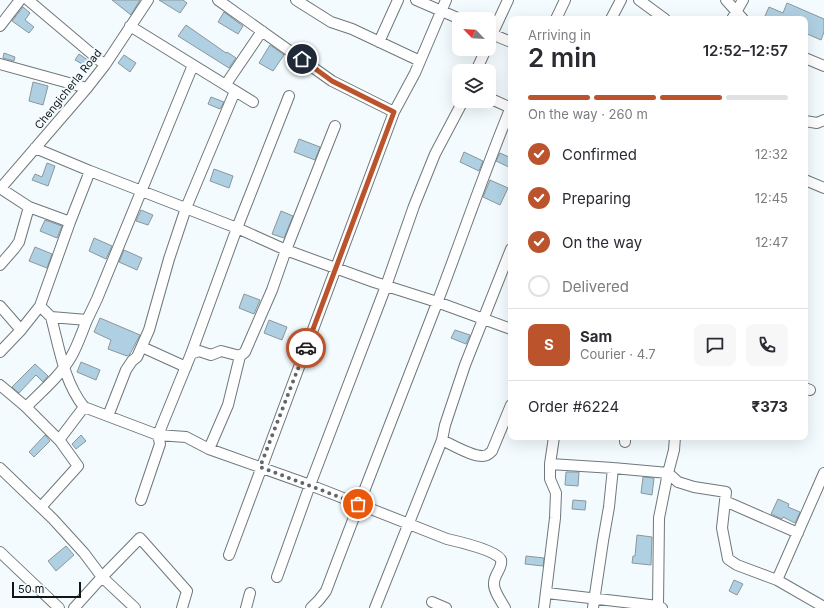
<!DOCTYPE html>
<html lang="en">
<head>
<meta charset="utf-8">
<style>
	body { margin:0; font-family:Inter,sans-serif; background:#f7f7f7; color:#2b2b33; height:100vh; display:flex; flex-direction:column; font-size:15px; white-space:nowrap }
	* { box-sizing:border-box; margin:0 }
	p { font-size:13px; color:#7c7c81 }
	.icon { flex:none; width:22px; height:22px; fill:none; stroke:currentColor; stroke-width:2; stroke-linecap:round; stroke-linejoin:round }
	.map { position:relative; flex:1; overflow:hidden }
	.details { position:absolute; left:508px; top:16px; width:300px; height:424px; display:flex; flex-direction:column; background:#fff; border-radius:8px; box-shadow:0 4px 16px #0002 }
	.details>* { flex:none }
	.needle { width:26px; rotate:295deg }
	.tools { position:absolute; left:452px; top:12px; display:grid; gap:8px }
	.tools a { display:grid; place-items:center; width:44px; height:44px; border-radius:8px; background:#fff; box-shadow:0 4px 16px #0002; font-size:20px }
	.scale { position:absolute; left:12px; bottom:10px; width:69px; box-sizing:border-box; padding-left:4px; border:2px solid #121517; border-top:0; font-size:11px; line-height:14px; white-space:nowrap; color:#121517; -webkit-text-stroke:3px #f3fbfe; paint-order:stroke }
	.pin { position:absolute; display:grid; place-items:center; width:34px; height:34px; color:#fff; margin:-17px; border:2px solid #fff; border-radius:50%; box-shadow:0 1px 4px #0007 }
	.courier { position:absolute; display:grid; place-items:center; width:40px; height:40px; margin:-20px; border:3px solid #bb542c; border-radius:50%; background:#fff; color:#222; box-shadow:0 1px 5px #0007 }
	.headline em { font-style:normal; font-weight:600 }
	.headline div { display:flex; flex-direction:column-reverse }
	.headline { display:flex; align-items:center; justify-content:space-between; height:68px; padding:0 20px }
	h1 { font-size:26px; font-weight:600; line-height:30px }
	.bar { display:grid; grid-template-columns:repeat(4,1fr); gap:6px 4px; align-content:center; height:48px; padding:0 20px }
	.bar i { height:5px; border-radius:3px; background:#e1e1e2 }
	.bar .current { background:#bb542c }
	.bar p { grid-column:span 4 }
	.line { display:flex; align-items:center; gap:10px; padding:0 20px; border-top:1px solid #e1e1e2 }
	.line div { flex:1 }
	.round { display:grid; place-items:center; flex:none; width:42px; height:42px; border-radius:8px; background:#f7f7f7 }
	ol { padding:0 20px; list-style:none }
	li { display:flex; align-items:center; gap:12px; height:44px }
	li p { margin-inline-start:auto }
	li .icon { padding:4px; border-radius:50%; background:#bb542c; color:#fff; stroke-width:4 }
	li:last-child { color:#7c7c81 }
	li i { width:22px; height:22px; border:2px solid #e1e1e2; border-radius:50% }
	.map>svg:first-child { display:block }
	.building { fill:#afd0e2; stroke:#8d969a }
	.lines { fill:none; stroke-linecap:round; stroke-linejoin:round }
	.minor-casing { stroke:#6f777b; stroke-width:12 }
	.minor { stroke:#fff; stroke-width:10 }
	.done { stroke:#616668; stroke-width:4; stroke-dasharray:0 7.2 }
	.route { stroke:#bb542c; stroke-width:5 }
	.labels { text-anchor:middle; stroke-width:4; stroke-linejoin:round; paint-order:stroke }
	.street-label { font-size:11px; fill:#121517; stroke:#f3fbfe }
</style>
</head>
<body>
<div class="map">
<svg width="824" height="608" viewBox="0 0 824 608">
	<rect width="100%" height="100%" fill="#f3fbfe"/>
	<path class="building" d="M112,0H140L131,15Z
		M159,0H183L187,3L180,13Z
		M787,3L824,19V32L821,40L805,33V19H773L765,16L769,7L783,13Z
		M23,7L30,13L25,20L34,27L29,33L12,21Z
		M224,12L243,26L238,34L218,22Z
		M186,25L226,53L227,52L236,58L229,68L178,36Z
		M270,45L284,55L273,71L259,63Z
		M4,53L15,57L14,61L3,58Z
		M79,54L92,63L89,68L75,60Z
		M124,55L136,63L130,72L118,63Z
		M33,82L48,86L43,105L29,101Z
		M211,97L224,102L220,109L208,104Z
		M299,139L320,147L315,160L294,152Z
		M464,152L483,161L479,171L460,162Z
		M500,153L511,158V168L496,161Z
		M47,163L55,166L48,186L32,180L35,174L42,177Z
		M214,169L233,176L229,188L210,181Z
		M490,180L508,188L500,205L483,197Z
		M141,210L153,215L148,225L136,221Z
		M281,211L293,216L284,238L272,234Z
		M45,220L62,226L57,238L40,231Z
		M94,238L112,246L106,259L89,251Z
		M35,247L52,254L47,268L29,261Z
		M124,250L142,258L137,270L119,262Z
		M244,294L260,300L254,314L239,308Z
		M100,318L140,335L130,354L127,356L108,349L111,340L94,332Z
		M269,320L287,327L282,340L264,333Z
		M455,330L470,335L466,344L451,338Z
		M81,362L100,370L96,380L77,372Z
		M35,364L48,376L43,382L36,375L19,393L12,387Z
		M45,435L50,441L34,457L29,452Z
		M81,435L86,441L76,449L72,444Z
		M566,472H579L578,486L565,485Z
		M643,477L654,478L652,495L641,493Z
		M778,499L789,504L788,507L800,512L795,523L783,517L782,519L771,514Z
		M573,500L586,501L585,510L572,509Z
		M637,535L652,537L651,565L632,563L633,556H635Z
		M66,546L74,555L56,571L48,561Z
		M526,556L544,558L543,566L525,564Z
		M734,580L743,584L737,595L729,591Z"/>
	<g class="lines">
		<g class="minor-casing">
			<path id="minor" d="M28,0L105,65
				M218,0L332,81L394,112
				M296,0L331,22L352,29L420,61
				M416,0L460,19
				M639,0L665,19
				M726,0L743,19
				M556,19L565,0
				M611,19L621,0
				M732,19L743,0
				M0,26L20,0
				M130,26L253,102
				M489,33L511,42
				M489,41L508,0
				M379,42L398,0
				M805,58L824,66
				M0,64L87,88
				M476,71L486,49
				M226,84L262,31
				M489,98L511,108
				M805,121L817,123L824,120
				M35,148L90,171L237,228L286,250L374,282L437,302L511,329
				M805,180L824,188
				M0,188L29,207L70,222
				M0,189L87,88L105,65L148,0
				M511,249L465,365L445,425L442,440C451,444 477,460 487,455C488,455 491,452 492,451L511,405
				M0,265L14,249L19,242L29,207
				M0,306L21,330
				M51,317C59,347 64,382 84,407L158,435L186,437L209,449L310,485L447,539C456,541 499,551 501,560C503,568 494,574 494,583C493,590 501,601 505,608
				M87,320L97,299L193,65
				M142,347L186,367
				M0,352L21,330L40,306L70,222L90,171
				M191,354L199,351L211,355L221,351L240,356L245,352L272,290L286,250L335,126
				M0,385L26,407L60,441L78,466L41,507
				M805,388L810,390
				M26,407C42,391 60,376 71,357C78,345 82,332 87,320L51,317L40,306
				M108,416L126,370L132,361L137,357L149,330L169,259L186,208L235,91
				M59,440L84,407
				M625,442V437
				M209,449L228,405L240,356
				M550,464L613,468L668,473L678,482L694,487L726,492L722,528L728,559L737,565L777,580L824,607
				M0,468L53,519L84,553L102,577L135,608
				M141,500L160,444L158,435L191,354L237,228L289,96
				M725,501L798,533
				M0,552L59,608
				M229,555L394,112L415,73L446,0
				M277,577L310,485L386,286L414,206L435,154L463,101
				M777,580L824,473
				M547,593L658,606V608
				M432,602L446,608
				M74,608L102,577L140,538L187,591L182,608
				M246,608L250,593
				M311,608L319,600L326,591C362,495 400,399 437,303C462,238 484,172 511,107
				M375,608L442,440
				M544,608L555,518L556,493L550,479V464L554,437
				M593,608L603,541L609,507L613,468
				M662,608L658,606L659,518L668,473L674,450L675,437"/>
		</g>
		<use href="#minor" class="minor"/>
	</g>
	<g class="lines">
		<path class="done" d="M306,348L260,467L358,504"/>
		<path class="route" d="M302,59L332,81L394,112L306,348"/>
	</g>
	<g class="labels">
		<g class="street-label">
			<text transform="translate(68 89) rotate(-51)" y="4">Chengicherla Road</text>
		</g>
	</g>
</svg>
<div class="tools">
<a><svg class="needle" viewBox="-14 -14 28 28"><path d="M0-13l5 13h-10z" fill="#e53935"/><path d="M0 13l5-13h-10z" fill="#7c7c81"/></svg></a>
<a><svg class="icon" aria-label="layers" viewBox="0 0 24 24"><path d="M12 4l9 5-9 5-9-5zM3 14l9 5 9-5"/></svg></a>
</div>
<div class="scale">50 m</div>
<div class="pin" style="left:358px;top:504px;background:#ea580c"><svg class="icon" aria-label="bag" viewBox="0 0 24 24"><path d="M5 8h14l-1 12H6zM9 8a3 3 0 0 1 6 0"/></svg></div>
<div class="pin" style="left:302px;top:59px;background:#1f2937"><svg class="icon" aria-label="home" viewBox="0 0 24 24"><path d="M3 11l9-7 9 7M6 9v11h12V9"/></svg></div>
<div class="courier" style="left:306px;top:348px"><svg class="icon" aria-label="car" viewBox="0 0 24 24"><path d="M5 17H2v-5l4-1 3-4h7l3 4 3 1v5h-3M9 17h6M6 11h13"/><circle cx="7" cy="17" r="2"/><circle cx="17" cy="17" r="2"/></svg></div>
<section class="details">
<div class="headline"><div><h1>2 min</h1><p>Arriving in</p></div><em>12:52–12:57</em></div>
<div class="bar"><i class="current"></i><i class="current"></i><i class="current"></i><i></i><p>On the way · 260 m</p></div>
<ol>
<li><svg class="icon" aria-label="check" viewBox="0 0 24 24"><path d="M5 12l5 5 9-10"/></svg>Confirmed<p>12:32</p></li>
<li><svg class="icon" aria-label="check" viewBox="0 0 24 24"><path d="M5 12l5 5 9-10"/></svg>Preparing<p>12:45</p></li>
<li><svg class="icon" aria-label="check" viewBox="0 0 24 24"><path d="M5 12l5 5 9-10"/></svg>On the way<p>12:47</p></li>
<li><i></i>Delivered</li>
</ol>
<div class="line" style="height:72px"><b class="round" style="background:#bb542c;color:#fff">S</b><div><b>Sam</b><p>Courier · 4.7</p></div><a class="round"><svg class="icon" aria-label="chat" viewBox="0 0 24 24"><path d="M4 5h16v11H9l-5 4z"/></svg></a><a class="round"><svg class="icon" aria-label="phone" viewBox="0 0 24 24"><path d="M5 4h4l2 5-3 2q2 4 5 5l2-3 5 2v4C11 20 4 13 5 4z"/></svg></a></div>
<div class="line" style="height:52px"><div>Order #6224</div><b>₹373</b></div>
</section>
</div>
</body>
</html>
